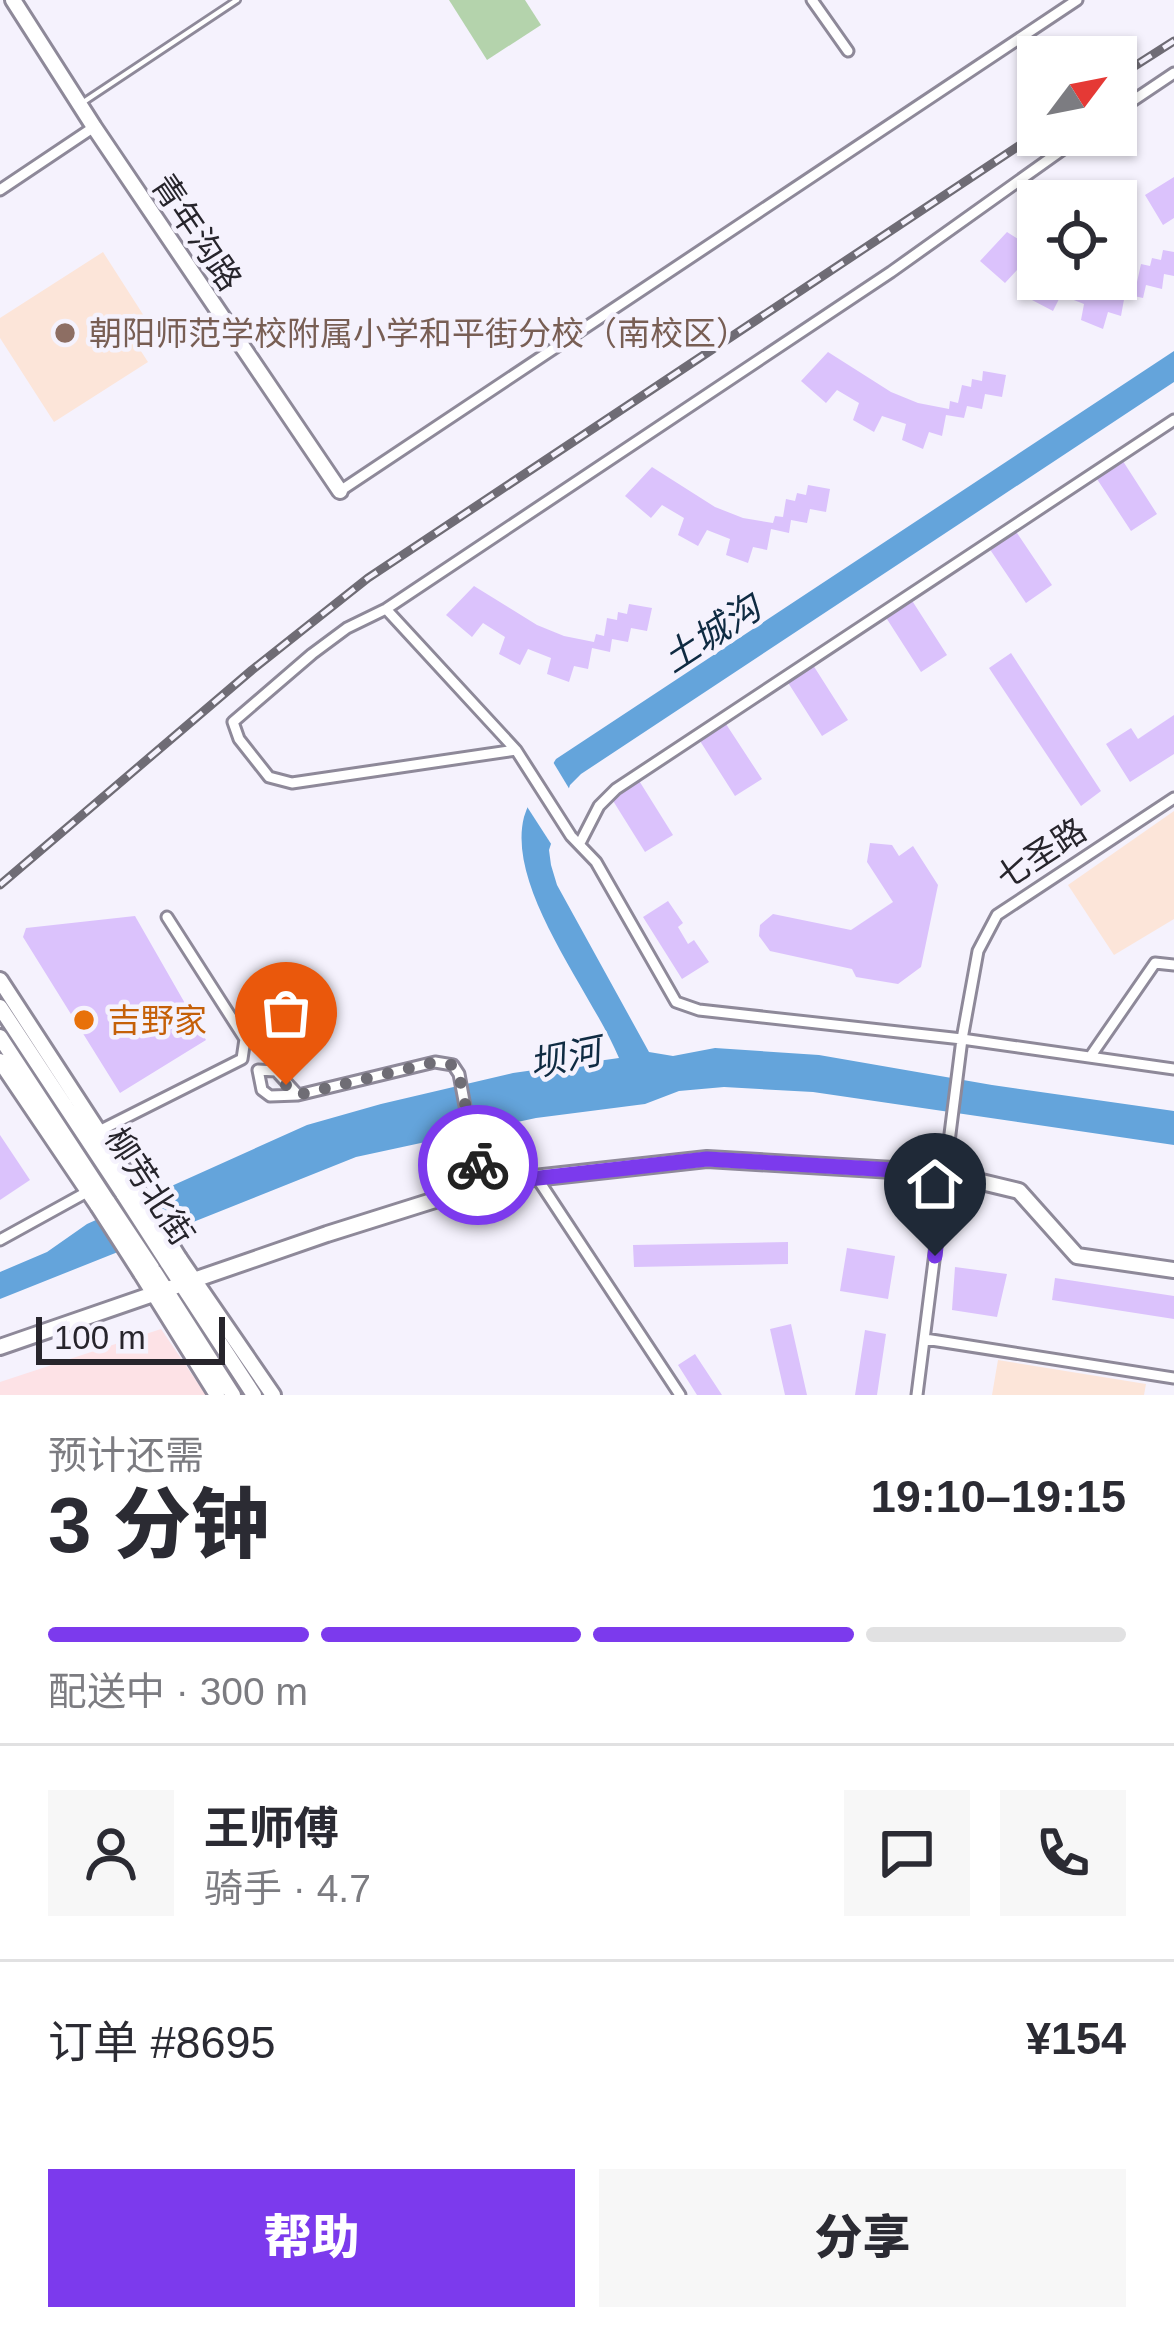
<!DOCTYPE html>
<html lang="zh">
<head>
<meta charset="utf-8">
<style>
	body { margin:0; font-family:Helvetica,"Noto Sans SC",sans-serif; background:#f7f7f7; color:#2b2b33; height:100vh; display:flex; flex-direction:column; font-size:45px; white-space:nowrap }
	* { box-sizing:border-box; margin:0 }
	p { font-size:39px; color:#7c7c81 }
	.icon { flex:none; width:66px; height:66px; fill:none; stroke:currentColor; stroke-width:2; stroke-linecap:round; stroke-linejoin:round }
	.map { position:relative; height:1395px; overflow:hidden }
	.panel { display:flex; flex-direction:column; background:#fff; flex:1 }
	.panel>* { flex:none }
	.needle { width:78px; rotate:58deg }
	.buttons { position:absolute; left:1017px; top:36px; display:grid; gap:24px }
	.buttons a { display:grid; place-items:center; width:120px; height:120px; border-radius:0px; background:#fff; box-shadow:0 3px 9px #0004; font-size:60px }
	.scale { position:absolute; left:36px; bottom:30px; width:189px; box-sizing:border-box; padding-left:12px; border:6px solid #27252c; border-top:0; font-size:33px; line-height:42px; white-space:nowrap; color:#27252c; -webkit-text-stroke:9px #f5f2fd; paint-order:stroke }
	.pin { position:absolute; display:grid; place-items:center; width:102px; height:102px; color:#fff; margin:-123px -51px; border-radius:50% 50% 50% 0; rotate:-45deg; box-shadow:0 0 12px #0007 }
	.pin .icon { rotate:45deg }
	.courier { position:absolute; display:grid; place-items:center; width:120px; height:120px; margin:-60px; border:9px solid #7c3aed; border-radius:50%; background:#fff; color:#222; box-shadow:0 3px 15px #0007 }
	.headline em { font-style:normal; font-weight:800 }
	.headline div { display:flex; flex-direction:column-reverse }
	.headline { display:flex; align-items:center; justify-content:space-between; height:204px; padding:0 48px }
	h1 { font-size:78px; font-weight:800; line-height:90px }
	.bar { display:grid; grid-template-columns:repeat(4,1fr); gap:18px 12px; align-content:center; height:144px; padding:0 48px }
	.bar i { height:15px; border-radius:9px; background:#e1e1e2 }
	.bar .active { background:#7c3aed }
	.bar p { grid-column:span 4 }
	.line { display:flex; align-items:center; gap:30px; padding:0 48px; border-top:3px solid #e1e1e2 }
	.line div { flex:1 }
	.round { display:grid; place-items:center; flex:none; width:126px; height:126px; border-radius:0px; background:#f7f7f7 }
	.cta { display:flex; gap:24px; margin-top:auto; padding:24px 48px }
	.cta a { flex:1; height:138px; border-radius:0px; background:#7c3aed; color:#fff; font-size:48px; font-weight:800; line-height:138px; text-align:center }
	.cta a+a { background:#f7f7f7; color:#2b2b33 }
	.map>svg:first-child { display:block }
	.industrial { fill:#fde2e6 }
	.education { fill:#fce5d9 }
	.green { fill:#b4d3ac }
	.water { fill:#64a4db }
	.pier { fill:#f5f2fd }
	.building { fill:#dbc2fc }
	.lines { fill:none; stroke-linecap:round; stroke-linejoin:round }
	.lane-casing { stroke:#8e8999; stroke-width:10 }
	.street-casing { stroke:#8e8999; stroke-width:15 }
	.secondary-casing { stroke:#8e8999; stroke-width:20 }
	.lane { stroke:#fff; stroke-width:4.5 }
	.street { stroke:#fff; stroke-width:9 }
	.secondary { stroke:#fff; stroke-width:14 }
	.rail-casing { stroke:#6f6c75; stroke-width:9 }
	.rail { stroke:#f5f2fd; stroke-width:4.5; stroke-dasharray:14; stroke-linecap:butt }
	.secondary-bridge-casing { stroke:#8e8999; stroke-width:20; stroke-linecap:butt }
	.secondary-bridge { stroke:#fff; stroke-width:14 }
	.done { stroke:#6f6d75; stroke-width:12; stroke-dasharray:0 21.6 }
	.route { stroke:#7c3aed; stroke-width:15 }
	.education-dot { fill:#8d6e63; stroke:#f5f2fd; stroke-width:4.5 }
	.food-dot { fill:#e8710a; stroke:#f5f2fd; stroke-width:4.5 }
	.labels { text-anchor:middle; stroke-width:9; stroke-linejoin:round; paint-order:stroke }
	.street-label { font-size:33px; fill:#27252c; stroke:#f5f2fd }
	.education-label { font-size:33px; fill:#785e54; stroke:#f5f2fd; text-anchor:start }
	.food-label { font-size:33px; fill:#c56008; stroke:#f5f2fd; text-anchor:start }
	.water-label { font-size:36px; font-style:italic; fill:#0f2b42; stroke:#f5f2fd }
</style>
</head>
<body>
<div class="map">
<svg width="1174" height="1395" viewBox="0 0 1174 1395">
	<rect width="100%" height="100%" fill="#f5f2fd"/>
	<path class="industrial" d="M161,1329L206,1395H0V1382Z"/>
	<path class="education" d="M103,252L144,316L126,328L148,362L54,422L0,338V318Z
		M1174,811V919L1114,955L1068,885Z
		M998,1360L1146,1384L1144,1395H992Z"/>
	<path class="green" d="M449,0H525L541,25L487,60Z"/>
	<path class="water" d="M1174,351V382L581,774L570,785L549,850L551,865L557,885L649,1052L673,1056L715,1048L819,1055L992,1085L1174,1111V1145L813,1092L724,1087L679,1091L645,1104L536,1118L356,1157L0,1299V1272L47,1252L87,1224L307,1125L381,1104L513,1073L619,1058C591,991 506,888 524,817C530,797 545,777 556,759Z"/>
	<path class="pier" d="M550,757L573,795L555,850L524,802Z"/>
	<path class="building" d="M1174,177V218L1163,225L1145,195Z
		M1007,232L1038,252V279H1088L1128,288L1129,281L1137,282L1141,264L1150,266L1152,258L1161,260L1163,250L1174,252V276L1164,274L1162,289L1146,285L1143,298L1125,294L1121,316L1108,312L1103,329L1081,320L1084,304L1061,295L1053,311L1032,300L1039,283L1017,270L1005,283L980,261Z
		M828,352L891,392L918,403L949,409L950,401L958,403L962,385L971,387L972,379L982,381L983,371L1006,375L1002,397L985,394L982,409L967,406L964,418L946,415L942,436L929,432L923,449L902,440L906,424L882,416L874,432L853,420L859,403L837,390L826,403L801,381Z
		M1121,458L1157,514L1131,531L1095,476Z
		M652,467L715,507L743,518L773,523L775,516L783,517L786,499L795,501L797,493L806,495L808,485L830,489L826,512L810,509L807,523L791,520L789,533L771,529L767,550L753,547L748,563L726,555L730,539L707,530L698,546L678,535L684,518L662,505L651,518L625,496Z
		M1015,530L1052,585L1026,603L989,548Z
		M474,586L537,625L564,636L594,642L596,634L604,636L607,618L617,620L618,612L627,614L629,604L652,608L647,631L631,628L628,642L612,639L610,652L592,648L588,669L574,666L569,682L547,674L551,658L528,649L520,665L499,654L505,637L483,623L472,637L446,615Z
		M911,599L947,655L921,672L885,616Z
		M1011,653L1101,791L1081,806L989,668Z
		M813,665L848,720L822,736L787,681Z
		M1174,715V754L1130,782L1106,744L1131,728L1138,739Z
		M726,724L762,779L735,796L700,741Z
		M638,779L673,835L645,852L610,796Z
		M870,843L892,845L899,856L913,846L938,885L921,967L898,984L856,977L852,969L770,951L759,936L760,925L773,914L851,930L893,902L867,862Z
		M668,901L683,923L678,927L688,944L694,940L709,962L682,979L643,917Z
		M135,916L206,1040L120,1093L23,937L26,928Z
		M0,1135L30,1180L0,1200Z
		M788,1242V1264L634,1267L633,1245Z
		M847,1248L895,1256L888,1299L840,1291Z
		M955,1267L1007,1274L997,1317L952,1310Z
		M1055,1278L1174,1296V1319L1052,1300Z
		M791,1324L807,1395H785L770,1329Z
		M865,1330L886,1334L877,1395H855Z
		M695,1354L722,1395H697L678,1365Z"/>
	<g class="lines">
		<g class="lane-casing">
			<path id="lane" d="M82,103L237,0"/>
		</g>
		<g class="street-casing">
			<path id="street" d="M812,0L848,51
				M1116,112L1174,73
				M0,190L94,127
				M340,491L1077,0
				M386,609L516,750L571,836L596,862L676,1002L699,1010L962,1039L1174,1069
				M516,750L292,783L269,777L239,739L233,722L312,654L347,628L386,609L891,272L1083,135
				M580,843L599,806L616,789L1174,420
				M167,917L245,1039L242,1059
				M1090,1057L1155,963L1174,965
				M258,1070L276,1071L298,1095L270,1096L262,1090Z
				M298,1095L435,1062L453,1065L459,1074L475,1160L486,1184
				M99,1131L242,1059
				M537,1178L680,1395
				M0,1240L87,1192
				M925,1339L1174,1378
				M917,1395L962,1039L978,951L997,915L1174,798"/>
		</g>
		<g class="secondary-casing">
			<path id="secondary" d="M13,0L94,127L340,491
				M0,980L136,1189
				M0,1007L124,1195
				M0,1037L108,1202
				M0,1061L98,1206
				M179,1258L273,1395
				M167,1262L254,1395
				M152,1268L233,1395
				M141,1273L217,1395
				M0,1347L327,1234L489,1183L707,1159L944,1173L1019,1191L1077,1256L1174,1270"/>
		</g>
		<use href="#lane" class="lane"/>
		<use href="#street" class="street"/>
		<use href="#secondary" class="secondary"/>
		<g class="rail-casing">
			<path id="rail" d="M1116,78L1174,41
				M0,885L252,670L368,578L1038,133"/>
		</g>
		<use href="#rail" class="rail"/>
		<g class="secondary-bridge-casing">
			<path id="secondary-bridge" d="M136,1189L179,1258
				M124,1195L167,1262
				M108,1202L152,1268
				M98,1206L141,1273"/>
		</g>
		<use href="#secondary-bridge" class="secondary-bridge"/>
	</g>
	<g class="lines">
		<path class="done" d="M286,1085L298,1095L435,1062L453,1065L459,1075L478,1165"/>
		<path class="route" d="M478,1165L486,1184L707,1159L944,1173L935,1256"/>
	</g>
	<circle class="education-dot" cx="65" cy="333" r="12"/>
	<circle class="food-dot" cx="84" cy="1020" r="12"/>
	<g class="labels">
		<g class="street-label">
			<text transform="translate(197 232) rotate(56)" y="12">青年沟路</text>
			<text transform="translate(1041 853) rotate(-33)" y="12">七圣路</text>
			<text transform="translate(150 1186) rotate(57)" y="12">柳芳北街</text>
		</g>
		<g class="education-label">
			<text x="89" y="345">朝阳师范学校附属小学和平街分校（南校区）</text>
		</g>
		<g class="food-label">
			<text x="108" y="1032">吉野家</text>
		</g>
		<g class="water-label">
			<text transform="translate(711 633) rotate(-33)" y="13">土城沟</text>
			<text transform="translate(565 1057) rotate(-12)" y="13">坝河</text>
		</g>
	</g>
</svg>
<div class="buttons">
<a><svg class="needle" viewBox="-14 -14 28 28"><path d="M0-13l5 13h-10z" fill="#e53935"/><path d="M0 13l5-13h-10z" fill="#7c7c81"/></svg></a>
<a><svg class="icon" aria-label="locate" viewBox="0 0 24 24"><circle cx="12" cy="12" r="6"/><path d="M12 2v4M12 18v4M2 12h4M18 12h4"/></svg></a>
</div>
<div class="scale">100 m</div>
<div class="pin" style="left:286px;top:1085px;background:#ea580c"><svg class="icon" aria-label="bag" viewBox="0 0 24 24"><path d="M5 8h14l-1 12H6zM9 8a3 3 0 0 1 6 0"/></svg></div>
<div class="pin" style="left:935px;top:1256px;background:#1f2937"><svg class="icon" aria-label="home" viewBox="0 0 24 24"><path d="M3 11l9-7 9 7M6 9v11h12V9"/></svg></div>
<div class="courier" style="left:478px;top:1165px"><svg class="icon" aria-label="bike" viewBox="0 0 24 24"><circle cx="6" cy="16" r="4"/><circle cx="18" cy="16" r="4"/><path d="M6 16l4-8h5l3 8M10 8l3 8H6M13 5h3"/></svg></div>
</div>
<section class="panel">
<div class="headline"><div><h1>3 分钟</h1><p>预计还需</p></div><em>19:10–19:15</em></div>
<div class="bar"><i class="active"></i><i class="active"></i><i class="active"></i><i></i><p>配送中 · 300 m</p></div>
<div class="line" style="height:216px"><a class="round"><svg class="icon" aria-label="person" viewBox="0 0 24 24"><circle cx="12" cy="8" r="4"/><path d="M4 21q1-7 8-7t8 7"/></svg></a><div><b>王师傅</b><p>骑手 · 4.7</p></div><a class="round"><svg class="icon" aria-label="chat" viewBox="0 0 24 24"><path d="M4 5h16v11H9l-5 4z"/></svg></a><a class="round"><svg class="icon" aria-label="phone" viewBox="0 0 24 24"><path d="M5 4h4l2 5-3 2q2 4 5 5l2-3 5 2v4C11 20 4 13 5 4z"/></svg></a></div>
<div class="line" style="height:156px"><div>订单 #8695</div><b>¥154</b></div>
<div class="cta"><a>帮助</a><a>分享</a></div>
</section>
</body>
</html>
